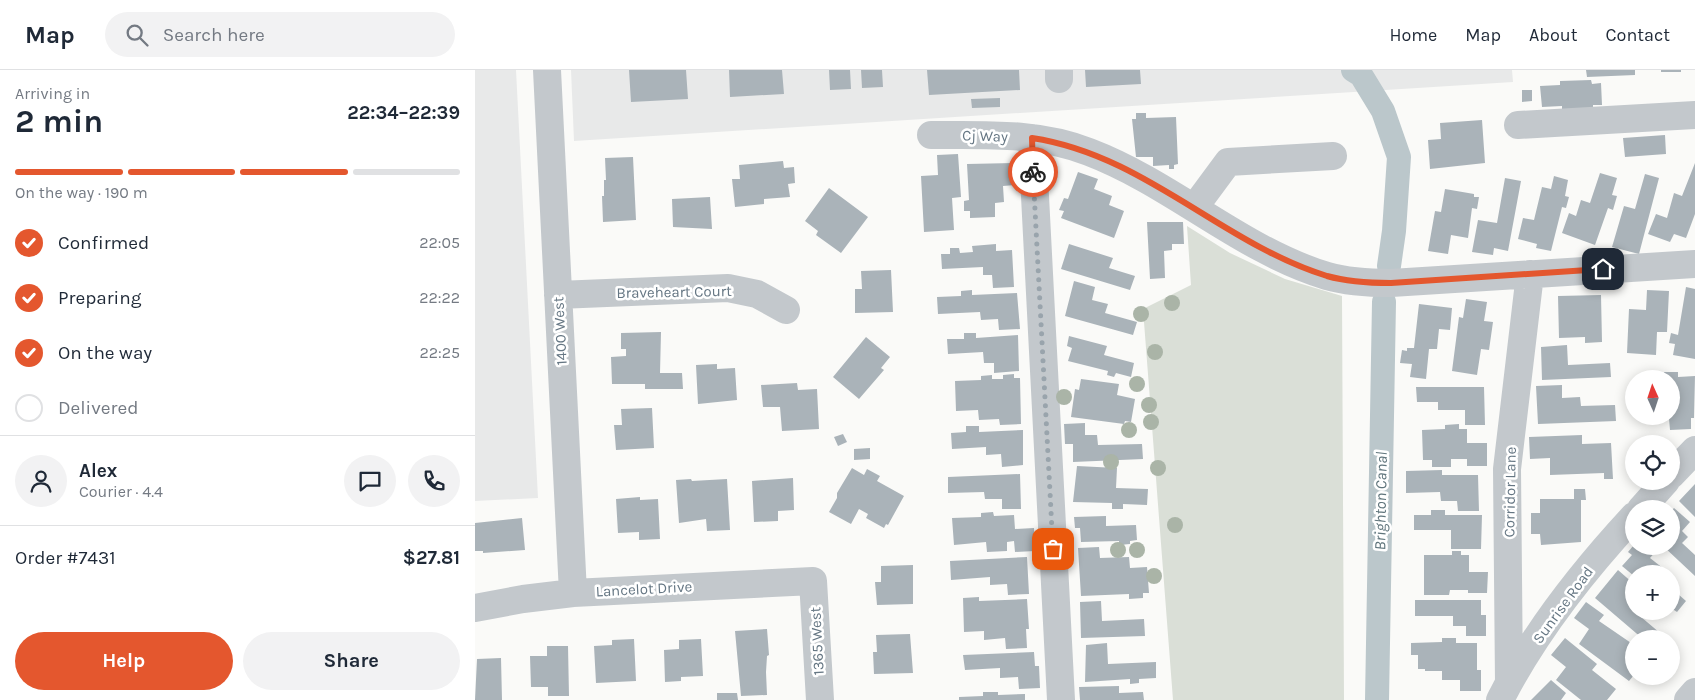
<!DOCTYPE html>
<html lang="en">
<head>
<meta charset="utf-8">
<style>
	body { margin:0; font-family:Karla,sans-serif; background:#f2f2f3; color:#1f2937; height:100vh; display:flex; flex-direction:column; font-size:19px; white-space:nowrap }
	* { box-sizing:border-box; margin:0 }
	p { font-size:16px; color:#747a83 }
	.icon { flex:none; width:28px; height:28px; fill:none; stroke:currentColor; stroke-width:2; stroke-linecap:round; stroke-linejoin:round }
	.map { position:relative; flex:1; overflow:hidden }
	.details { display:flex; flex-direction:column; background:#fff; width:475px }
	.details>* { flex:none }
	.needle { width:32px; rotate:357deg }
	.tools { position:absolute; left:1150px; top:300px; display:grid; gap:10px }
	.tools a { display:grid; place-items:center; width:55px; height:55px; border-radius:50%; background:#fff; box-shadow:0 2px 12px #0003; font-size:25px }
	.pin { position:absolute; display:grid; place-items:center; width:42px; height:42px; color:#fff; margin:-21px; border-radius:10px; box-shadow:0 2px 8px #0006 }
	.courier { position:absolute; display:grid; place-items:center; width:50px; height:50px; margin:-25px; border:4px solid #e4572e; border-radius:50%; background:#fff; color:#222; box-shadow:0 1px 6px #0007 }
	.head em { font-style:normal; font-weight:700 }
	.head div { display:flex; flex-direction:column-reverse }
	.head { display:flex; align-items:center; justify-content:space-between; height:85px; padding:0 15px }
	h1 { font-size:32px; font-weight:700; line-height:38px }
	.bar { display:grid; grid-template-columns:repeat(4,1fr); gap:8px 5px; align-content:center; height:60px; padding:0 15px }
	.bar i { height:6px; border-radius:4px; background:#e0e1e3 }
	.bar .on { background:#e4572e }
	.bar p { grid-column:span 4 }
	.line { display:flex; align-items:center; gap:12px; padding:0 15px; border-top:1px solid #e0e1e3 }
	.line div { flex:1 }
	.round { display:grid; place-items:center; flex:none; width:52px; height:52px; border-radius:26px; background:#f2f2f3 }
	ol { padding:0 15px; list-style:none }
	li { display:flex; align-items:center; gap:15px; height:55px }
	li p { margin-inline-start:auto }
	li .icon { padding:5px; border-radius:50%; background:#e4572e; color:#fff; stroke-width:4 }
	li:last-child { color:#747a83 }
	li i { width:28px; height:28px; border:2px solid #e0e1e3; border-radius:50% }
	.cta { display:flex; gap:10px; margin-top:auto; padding:10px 15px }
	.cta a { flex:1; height:58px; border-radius:30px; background:#e4572e; color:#fff; font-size:20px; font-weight:700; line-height:58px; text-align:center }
	.cta a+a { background:#f2f2f3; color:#1f2937 }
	header { display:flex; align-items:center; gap:30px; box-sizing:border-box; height:70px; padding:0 25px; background:#fff; border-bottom:1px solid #e0e1e3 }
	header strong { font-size:24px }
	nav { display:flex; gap:28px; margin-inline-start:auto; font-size:18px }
	.search { width:350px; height:45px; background:#f2f2f3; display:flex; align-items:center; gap:12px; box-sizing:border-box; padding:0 18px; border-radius:28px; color:#747a83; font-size:19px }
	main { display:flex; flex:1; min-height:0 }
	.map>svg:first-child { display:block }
	.built { fill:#e8e9e9 }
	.green { fill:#dadfd7 }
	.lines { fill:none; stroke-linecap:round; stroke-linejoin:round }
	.canal { stroke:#bbc7cb; stroke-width:24 }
	.building { fill:#aab3b9 }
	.minor { stroke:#c3c8cc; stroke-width:28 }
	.tree { fill:#aab4a7 }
	.done { stroke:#99a4ac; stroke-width:5; stroke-dasharray:0 9 }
	.route { stroke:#e4572e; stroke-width:6 }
	.labels { text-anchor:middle; stroke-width:5; stroke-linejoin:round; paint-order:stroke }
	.street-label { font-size:15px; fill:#657683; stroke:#fff }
	.water-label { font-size:16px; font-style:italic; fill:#60757c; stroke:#fff }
</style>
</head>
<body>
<header>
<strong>Map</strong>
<div class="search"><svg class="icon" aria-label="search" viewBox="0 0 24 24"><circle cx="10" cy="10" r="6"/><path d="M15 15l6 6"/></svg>Search here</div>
<nav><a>Home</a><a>Map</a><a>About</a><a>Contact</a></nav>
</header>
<main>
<section class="details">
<div class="head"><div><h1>2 min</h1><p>Arriving in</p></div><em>22:34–22:39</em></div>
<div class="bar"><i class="on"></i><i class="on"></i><i class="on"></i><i></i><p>On the way · 190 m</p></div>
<ol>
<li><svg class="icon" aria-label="check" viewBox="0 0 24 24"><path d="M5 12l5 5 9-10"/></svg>Confirmed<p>22:05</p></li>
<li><svg class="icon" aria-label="check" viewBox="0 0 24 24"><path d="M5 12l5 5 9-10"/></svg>Preparing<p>22:22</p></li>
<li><svg class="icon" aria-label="check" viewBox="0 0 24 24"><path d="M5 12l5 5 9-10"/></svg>On the way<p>22:25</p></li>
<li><i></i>Delivered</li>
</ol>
<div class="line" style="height:90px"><a class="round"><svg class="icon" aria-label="person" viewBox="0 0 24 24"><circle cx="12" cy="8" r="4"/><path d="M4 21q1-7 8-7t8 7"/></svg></a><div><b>Alex</b><p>Courier · 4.4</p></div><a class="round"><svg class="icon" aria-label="chat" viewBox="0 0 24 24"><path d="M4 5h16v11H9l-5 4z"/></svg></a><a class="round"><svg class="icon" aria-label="phone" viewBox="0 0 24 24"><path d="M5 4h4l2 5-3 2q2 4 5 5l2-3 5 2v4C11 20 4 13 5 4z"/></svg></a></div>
<div class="line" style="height:65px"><div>Order #7431</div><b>$27.81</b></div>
<div class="cta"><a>Help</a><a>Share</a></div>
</section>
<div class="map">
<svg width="1220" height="630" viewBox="0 0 1220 630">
	<rect width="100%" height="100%" fill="#fafaf8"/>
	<path class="built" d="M0,0H41L63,428L0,431Z
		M96,0H1037L1038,12L99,71Z"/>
	<path class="green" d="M712,156L755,183L810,209L867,226L869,630H698L668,239L716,215Z"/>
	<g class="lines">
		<path class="canal" d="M878,0L886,5L908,41L924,87L919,161L914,196
			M902,630L909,232"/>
	</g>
	<path class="building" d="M154,0H211L213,29L156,32Z
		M254,0H307L309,24L255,27Z
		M354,0H375L376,19L355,20Z
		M386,0H407L408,17L387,18Z
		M452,0H544L545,20L454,25Z
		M610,0H665L666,14L611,17Z
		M1111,0H1160V5L1112,7Z
		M1186,0H1206V2H1186Z
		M1116,10L1117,14L1126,13L1127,35H1118V39L1087,41V36L1067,37L1065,16L1085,15V11Z
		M1047,20H1057V31L1047,32Z
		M525,28V37L497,38L496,29Z
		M661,43H671V48L701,47L703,94L699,95V99H694V95L678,96V87H661L657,49H661Z
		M1007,50L1010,93L955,99L953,70L966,69L965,53Z
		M1190,65L1191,84L1150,87L1148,68Z
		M483,84L486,127L477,128L479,160L449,162L446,106L463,105L462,85Z
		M158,87L161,150L128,152L127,126H129V110H131L130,88Z
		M308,91L309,98L319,97L320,113L313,114L315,127L289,129V134L260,137L257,109H265L264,95Z
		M539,93L540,115L528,116L529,132L520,133V147L495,148V141H489V131L494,130L492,94Z
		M1220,93V144L1211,168L1199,164L1195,172L1173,164L1181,144L1192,148L1199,123L1207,126Z
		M603,102L623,109L619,119L637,126L634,135L649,141L639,168L586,148L589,141L584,140L589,128L593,129Z
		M1125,103L1142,108L1137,125L1142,126L1138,140L1133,138L1120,175L1087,163L1094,143L1101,146L1106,130L1115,133Z
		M1170,104L1184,108L1164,184L1137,177L1149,136L1160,139Z
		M1079,106L1093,110L1090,126L1094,127L1091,138L1087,137L1076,181L1061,178L1062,174L1043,169L1048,148L1059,150L1067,117L1076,119Z
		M1030,108L1046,111L1033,181L1019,178L1018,185L997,182L1003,150L1022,153Z
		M354,118L393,147L366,183L341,165L343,161L330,151Z
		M970,119L999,124V127H1004L1002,139L997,138L993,168L976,165L973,184L953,181L960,141L966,142Z
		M235,127L237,159L198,157L197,129Z
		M672,152H708L709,174H697V180L689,181L690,208L675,209Z
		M521,174V181L537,180L539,217L518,218L517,205H508V197L467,199L466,184H475V178H484L485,183L498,182L497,176Z
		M594,174L638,188L634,198L660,206L655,220L586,199Z
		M416,200L418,242L380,243V219H387L386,201Z
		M599,211L620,217L617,230L633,234L630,243L662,252L658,265L590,246Z
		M1211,217L1220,219V289L1198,285L1200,274L1194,273L1196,263L1203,265Z
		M497,220V225L542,223L545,259L524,260L523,249L506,250L505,242L463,244L462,227L486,226V221Z
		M1172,220L1194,221L1192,262H1182L1181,285L1152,283L1154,239L1171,240Z
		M1126,225L1127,272L1110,273V267L1084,268L1083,226Z
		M991,229L1012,232L1009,251L1018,252L1014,280L1006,279L1002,305L977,301L984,247L988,248Z
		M944,234L977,238L975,260L964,259L962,279H954L951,309L935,307L937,294L925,293L927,280L932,281V278H939Z
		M186,262L185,303H207L208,319H170V314H137L136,287L151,286V279H146V263Z
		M489,263H501V268L543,265L544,301L519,303V293H509L508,282L473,284L472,269H489Z
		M594,266L632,276L629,285L659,293L656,307L641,303L639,307L632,305L633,301L593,291L597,278L592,276Z
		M391,267L415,287L406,298L409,300L384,329L358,307Z
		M1092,275L1093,295L1135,293L1136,307L1067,310L1066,277Z
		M242,294V299L260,298L262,330L223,334L221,295Z
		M1189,302H1203V307L1220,306L1219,348H1216V359L1195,360L1194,349H1183V346H1196V309H1183L1190,307Z
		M1167,303H1178L1179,309H1168Z
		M539,304V308H545L546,354L525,355L524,349L504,350L503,340L481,341L480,311L506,310V306L517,305V309H528V305Z
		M606,309L644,314L642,325L660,329L656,352L650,351L649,354L596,347L600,319L604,320Z
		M322,313L323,320L342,319L344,359L307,361L305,337H288L286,315Z
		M1087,315V328L1105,327L1106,336L1140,335L1141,351L1063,354L1061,316Z
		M941,317H1009L1010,355H990V340H963V332H942Z
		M177,338L179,378L141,380L139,355H147L146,339Z
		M610,353V365H622L623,375L667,374L668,389L598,392V374H590L589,354Z
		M984,354V359H992V373H1012V396H992V389H976V397H957V390H948L947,360L970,359V355Z
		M491,356H504V362L548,360V395L527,397L526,384L511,385V377L477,379L476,363L491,362Z
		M368,364L372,372L363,376L359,367Z
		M1107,365V374L1136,373L1138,409H1129V403L1075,405V388L1055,389L1054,367Z
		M395,378V389L379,390V379Z
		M602,396L642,398L641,418L673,419L672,435L648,434V439H637V433L598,432Z
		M377,398L389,405L392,399L405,406L402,411L429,426L413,455L411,454L409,458L391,448L393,444L384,439L376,454L354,442L362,428V423Z
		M967,400V405H1003L1004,441H983L982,431H966L965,422L931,423V401Z
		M545,404L546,439H527V429H510L509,422L473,423V407Z
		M318,408L319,440L303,441V451L279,452L277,411Z
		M216,409L217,411L252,409L255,460L232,461L231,449L204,453L201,410Z
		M1220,414V447L1204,431Z
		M1099,419H1110L1111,430H1106V472L1066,475L1065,464H1056V443H1065V429H1099Z
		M165,427V430L183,429L185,469L164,470V462L143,463L141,429Z
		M1199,438L1215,452L1207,461L1213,467L1207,473L1220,485V506L1188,476H1196V441Z
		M956,440H970V445H1007L1006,479H976V460H939V445H956Z
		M518,442L519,446L539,445L540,459L559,458L560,481L540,482L539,471L532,472V481L512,482L511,472L479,475L477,448L506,447V443Z
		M631,446V456L661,455L662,470L655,471V474L644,475V471L606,472L605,458H600L599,447Z
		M47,448L50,480L8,483V481H0V453Z
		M1158,476H1180L1183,479L1175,488L1189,499L1185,504H1159V506L1147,496L1157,485L1153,482Z
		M624,477L625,488L654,487L655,498L672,497L674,523H668V528L654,529V524L606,526L603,478Z
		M977,481H986V485H994V502H1013L1012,523H993V520H975L974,525H949V485H977Z
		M552,487L554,524L533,525L532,514L515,515V507L476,510L475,491Z
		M438,495V534L402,535L400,512H406V496Z
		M1143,500L1159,514L1152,522L1159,528V541L1185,563L1180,569H1168L1120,528Z
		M1196,518L1211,531L1202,542L1196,538Z
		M504,527V531L552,529L554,559H551L552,578L531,579L530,568L509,570V561L489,562L488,528Z
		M940,530H1006V545H1011V566H991V556H978V546H940Z
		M626,531L627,551L669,549L670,566L606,568L605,532Z
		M1111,532L1129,545L1124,551L1159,575V605L1154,611L1104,574L1114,559L1099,548Z
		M292,559L294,585L292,586L291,602L292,625L266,626L260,561Z
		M435,564L438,603L399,604L398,582H402L401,565Z
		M967,568H981V573H1002V600H1006V621H985V610H967V601H950V599H943V585H936V573L967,572Z
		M1090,568L1122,594L1117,600L1141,619L1132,630H1106L1081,610L1091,597L1076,585Z
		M159,569L161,611L121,613L119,576L137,575V570Z
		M226,569L228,606L206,607V611L190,612L189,580L204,579V570Z
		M632,573L633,594L681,592V608L664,609V613L655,614V609L610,612L611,575Z
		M72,576H93L94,626H73V617H56L55,586H72Z
		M559,582L560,596H564L565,618L544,619L543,607L525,608V598L490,600L488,585Z
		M26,588L27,630H0L2,589Z
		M1076,610L1091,623L1086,630H1056Z
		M644,616V623L668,622L669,630H605L604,617Z
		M508,622H523V625L550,624V630H484V627L508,626Z
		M242,623H262L263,630H242Z"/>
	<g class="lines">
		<path class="minor" d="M72,0L98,523
			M584,0V9
			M1043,55L1220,45
			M456,65C509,65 564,62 614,82C698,114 766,180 852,206C873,212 895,213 916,213L1220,194
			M557,68L586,630
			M719,138L753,92L858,86
			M83,225L253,218L282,224L311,240
			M1196,405L1220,380
			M1166,439L1191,411
			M0,538L48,529L98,523L338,511L345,630
			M1034,612L1032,399L1055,204
			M1025,630C1059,563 1108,501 1159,446
			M1213,630L1220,622"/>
	</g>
	<g class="tree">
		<circle cx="697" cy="233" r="8"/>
		<circle cx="666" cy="244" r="8"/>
		<circle cx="680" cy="282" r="8"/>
		<circle cx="662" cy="314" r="8"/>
		<circle cx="589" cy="327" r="8"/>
		<circle cx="674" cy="335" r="8"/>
		<circle cx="676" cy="352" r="8"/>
		<circle cx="654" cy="360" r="8"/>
		<circle cx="636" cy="392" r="8"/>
		<circle cx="683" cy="398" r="8"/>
		<circle cx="700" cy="455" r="8"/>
		<circle cx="643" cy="480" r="8"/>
		<circle cx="662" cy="480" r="8"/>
		<circle cx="679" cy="506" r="8"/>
	</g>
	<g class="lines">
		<path class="done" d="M558,102L578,479"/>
		<path class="route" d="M558,102L557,68C670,85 746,173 852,206C873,212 895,213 916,213L1128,199"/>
	</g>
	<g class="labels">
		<g class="street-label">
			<text transform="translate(510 66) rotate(2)" y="5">Cj Way</text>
			<text transform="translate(199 222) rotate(-1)" y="5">Braveheart Court</text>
			<text transform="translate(85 261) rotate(-93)" y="5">1400 West</text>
			<text transform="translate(1035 422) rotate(-89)" y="5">Corridor Lane</text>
			<text transform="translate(169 519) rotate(-3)" y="5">Lancelot Drive</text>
			<text transform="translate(1088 535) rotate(-54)" y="5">Sunrise Road</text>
			<text transform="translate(342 571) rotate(-93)" y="5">1365 West</text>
		</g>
		<g class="water-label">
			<text transform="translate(905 431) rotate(-89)" y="6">Brighton Canal</text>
		</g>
	</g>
</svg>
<div class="tools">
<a><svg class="needle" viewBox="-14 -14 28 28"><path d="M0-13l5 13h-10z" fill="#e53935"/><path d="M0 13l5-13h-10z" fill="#747a83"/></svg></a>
<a><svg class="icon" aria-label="locate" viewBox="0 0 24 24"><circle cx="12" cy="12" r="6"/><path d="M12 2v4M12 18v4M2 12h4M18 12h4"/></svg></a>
<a><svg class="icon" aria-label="layers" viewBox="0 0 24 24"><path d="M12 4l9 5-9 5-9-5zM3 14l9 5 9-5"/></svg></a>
<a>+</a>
<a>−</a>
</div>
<div class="pin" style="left:578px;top:479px;background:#ea580c"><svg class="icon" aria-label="bag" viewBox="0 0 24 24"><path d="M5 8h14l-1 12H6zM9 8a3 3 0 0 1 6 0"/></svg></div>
<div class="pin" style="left:1128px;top:199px;background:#1f2937"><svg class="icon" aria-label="home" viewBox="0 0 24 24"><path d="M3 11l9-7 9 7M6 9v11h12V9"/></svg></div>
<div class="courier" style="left:558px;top:102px"><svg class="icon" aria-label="bike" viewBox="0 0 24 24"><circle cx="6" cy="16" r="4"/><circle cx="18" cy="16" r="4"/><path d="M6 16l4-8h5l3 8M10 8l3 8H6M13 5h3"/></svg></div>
</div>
</main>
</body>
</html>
